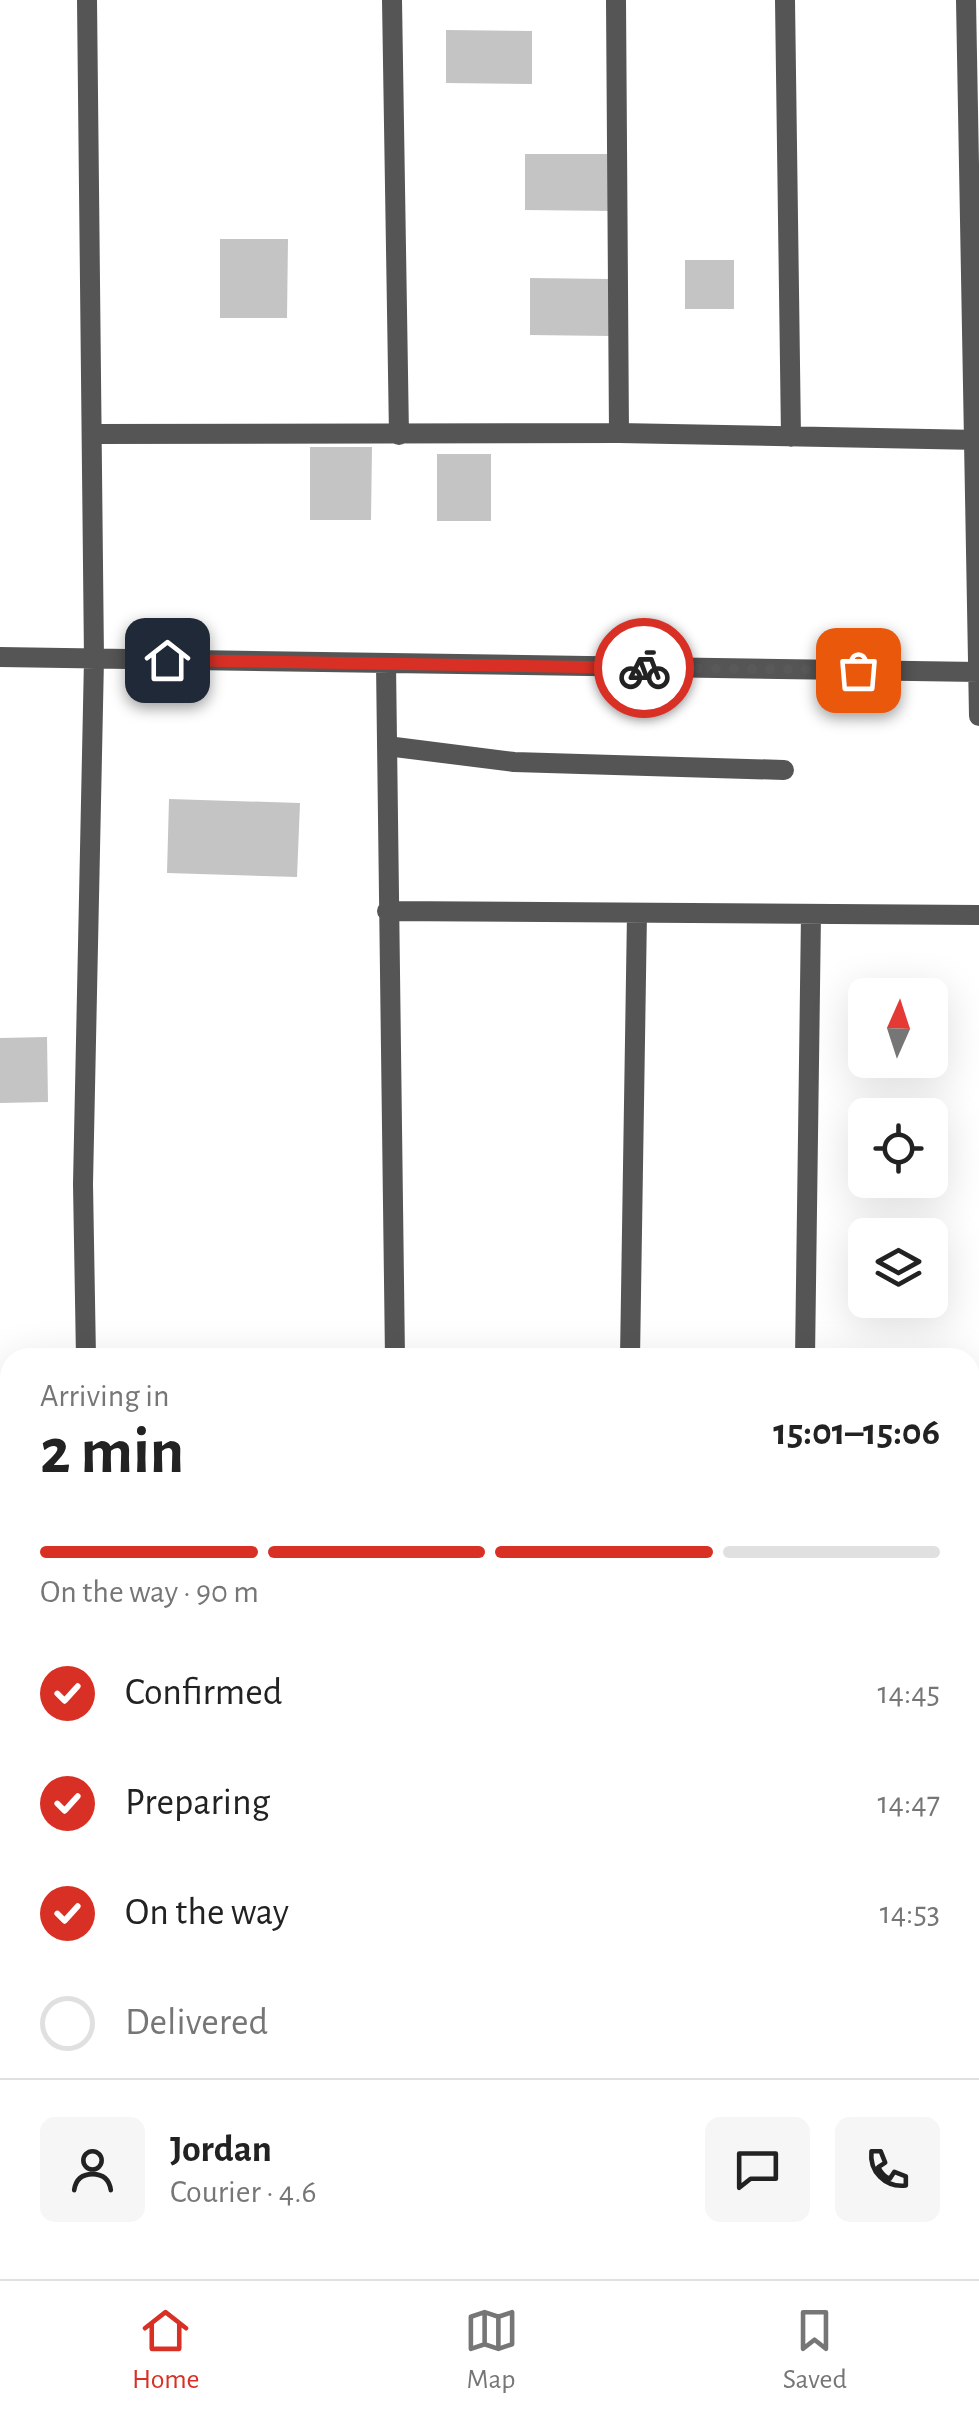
<!DOCTYPE html>
<html lang="en">
<head>
<meta charset="utf-8">
<style>
	body { margin:0; font-family:"Alegreya Sans",sans-serif; background:#f6f6f6; color:#222; height:100vh; display:flex; flex-direction:column; font-size:38px; white-space:nowrap }
	* { box-sizing:border-box; margin:0 }
	p { font-size:32px; color:#767676 }
	.icon { flex:none; width:55px; height:55px; fill:none; stroke:currentColor; stroke-width:2; stroke-linecap:round; stroke-linejoin:round }
	.map { position:relative; flex:1; overflow:hidden }
	.panel { position:absolute; left:0px; top:1348px; width:980px; height:932px; display:flex; flex-direction:column; background:#fff; border-radius:30px 30px 0 0; box-shadow:0 10px 40px #0002 }
	.panel>* { flex:none }
	.needle { width:65px; rotate:3deg }
	.controls { position:absolute; left:848px; top:978px; display:grid; gap:20px }
	.controls a { display:grid; place-items:center; width:100px; height:100px; border-radius:15px; background:#fff; box-shadow:0 10px 40px #0002; font-size:50px }
	.pin { position:absolute; display:grid; place-items:center; width:85px; height:85px; color:#fff; margin:-42px; border-radius:20px; box-shadow:0 5px 15px #0006 }
	.courier { position:absolute; display:grid; place-items:center; width:100px; height:100px; margin:-50px; border:8px solid #d93025; border-radius:50%; background:#fff; color:#222; box-shadow:0 2px 12px #0007 }
	.summary em { font-style:normal; font-weight:700 }
	.summary div { display:flex; flex-direction:column-reverse }
	.summary { display:flex; align-items:center; justify-content:space-between; height:170px; padding:0 40px }
	h1 { font-size:65px; font-weight:700; line-height:75px }
	.bar { display:grid; grid-template-columns:repeat(4,1fr); gap:15px 10px; align-content:center; height:120px; padding:0 40px }
	.bar i { height:12px; border-radius:8px; background:#e0e0e0 }
	.bar .selected { background:#d93025 }
	.bar p { grid-column:span 4 }
	.line { display:flex; align-items:center; gap:25px; padding:0 40px; border-top:2px solid #e0e0e0 }
	.line div { flex:1 }
	.round { display:grid; place-items:center; flex:none; width:105px; height:105px; border-radius:15px; background:#f6f6f6 }
	ol { padding:0 40px; list-style:none }
	li { display:flex; align-items:center; gap:30px; height:110px }
	li p { margin-inline-start:auto }
	li .icon { padding:10px; border-radius:50%; background:#d93025; color:#fff; stroke-width:4 }
	li:last-child { color:#767676 }
	li i { width:55px; height:55px; border:5px solid #e0e0e0; border-radius:50% }
	.tabs { display:flex; justify-content:space-around; align-items:center; height:140px; border-top:2px solid #e0e0e0; background:#fff; font-size:28px; color:#767676 }
	.tabs a { display:grid; justify-items:center; gap:5px }
	.tabs .selected { color:#d93025 }
	.map>svg:first-child { display:block }
	.building { fill:#c4c4c4 }
	.lines { fill:none; stroke-linecap:round; stroke-linejoin:round }
	.minor { stroke:#555; stroke-width:20 }
	.tertiary { stroke:#555; stroke-width:20 }
	.done { stroke:#595959; stroke-width:10; stroke-dasharray:0 18 }
	.route { stroke:#d93025; stroke-width:12 }
</style>
</head>
<body>
<div class="map">
<svg width="979" height="2279" viewBox="0 0 979 2279">
	<rect width="100%" height="100%" fill="#fff"/>
	<path class="building" d="M446,30L532,31V84L446,83Z
		M525,154H615L614,211L525,210Z
		M220,239H288L287,318H220Z
		M685,260H734V309H685Z
		M530,278L610,279V336L530,335Z
		M310,447H372L371,520H310Z
		M437,454H491V521H437Z
		M169,799L300,803L297,877L167,873Z
		M47,1037L48,1102L0,1103V1038Z
		M0,1561H10V1633H0Z
		M33,2270H132V2279H33Z
		M137,2270H229V2279H137Z"/>
	<g class="lines">
		<path class="minor" d="M392,0L399,435
			M616,0L619,433
			M785,0L791,437
			M966,0L979,716
			M92,434L619,433L979,440
			M0,657L979,672
			M386,664L395,1358
			M387,746L514,762L784,770
			M387,911L979,915
			M86,1358L83,1184L94,659L87,0
			M630,1358L637,913
			M805,1358L811,914
			M0,1820H10
			M970,1820H979
			M825,2270V2279
			M495,2279V2270"/>
		<path class="tertiary" d="M0,2138H10
			M970,2146H979
			M0,2166L10,2167
			M970,2173H979"/>
	</g>
	<g class="lines">
		<path class="done" d="M644,668L858,670"/>
		<path class="route" d="M167,660L644,668"/>
	</g>
</svg>
<div class="controls">
<a><svg class="needle" viewBox="-14 -14 28 28"><path d="M0-13l5 13h-10z" fill="#e53935"/><path d="M0 13l5-13h-10z" fill="#767676"/></svg></a>
<a><svg class="icon" aria-label="locate" viewBox="0 0 24 24"><circle cx="12" cy="12" r="6"/><path d="M12 2v4M12 18v4M2 12h4M18 12h4"/></svg></a>
<a><svg class="icon" aria-label="layers" viewBox="0 0 24 24"><path d="M12 4l9 5-9 5-9-5zM3 14l9 5 9-5"/></svg></a>
</div>
<div class="pin" style="left:858px;top:670px;background:#ea580c"><svg class="icon" aria-label="bag" viewBox="0 0 24 24"><path d="M5 8h14l-1 12H6zM9 8a3 3 0 0 1 6 0"/></svg></div>
<div class="pin" style="left:167px;top:660px;background:#1f2937"><svg class="icon" aria-label="home" viewBox="0 0 24 24"><path d="M3 11l9-7 9 7M6 9v11h12V9"/></svg></div>
<div class="courier" style="left:644px;top:668px"><svg class="icon" aria-label="bike" viewBox="0 0 24 24"><circle cx="6" cy="16" r="4"/><circle cx="18" cy="16" r="4"/><path d="M6 16l4-8h5l3 8M10 8l3 8H6M13 5h3"/></svg></div>
<section class="panel">
<div class="summary"><div><h1>2 min</h1><p>Arriving in</p></div><em>15:01–15:06</em></div>
<div class="bar"><i class="selected"></i><i class="selected"></i><i class="selected"></i><i></i><p>On the way · 90 m</p></div>
<ol>
<li><svg class="icon" aria-label="check" viewBox="0 0 24 24"><path d="M5 12l5 5 9-10"/></svg>Confirmed<p>14:45</p></li>
<li><svg class="icon" aria-label="check" viewBox="0 0 24 24"><path d="M5 12l5 5 9-10"/></svg>Preparing<p>14:47</p></li>
<li><svg class="icon" aria-label="check" viewBox="0 0 24 24"><path d="M5 12l5 5 9-10"/></svg>On the way<p>14:53</p></li>
<li><i></i>Delivered</li>
</ol>
<div class="line" style="height:180px"><a class="round"><svg class="icon" aria-label="person" viewBox="0 0 24 24"><circle cx="12" cy="8" r="4"/><path d="M4 21q1-7 8-7t8 7"/></svg></a><div><b>Jordan</b><p>Courier · 4.6</p></div><a class="round"><svg class="icon" aria-label="chat" viewBox="0 0 24 24"><path d="M4 5h16v11H9l-5 4z"/></svg></a><a class="round"><svg class="icon" aria-label="phone" viewBox="0 0 24 24"><path d="M5 4h4l2 5-3 2q2 4 5 5l2-3 5 2v4C11 20 4 13 5 4z"/></svg></a></div>
</section>
</div>
<nav class="tabs">
<a class="selected"><svg class="icon" aria-label="home" viewBox="0 0 24 24"><path d="M3 11l9-7 9 7M6 9v11h12V9"/></svg>Home</a>
<a><svg class="icon" aria-label="map" viewBox="0 0 24 24"><path d="M3 6l6-2 6 2 6-2v14l-6 2-6-2-6 2zM9 4v14M15 6v14"/></svg>Map</a>
<a><svg class="icon" aria-label="saved" viewBox="0 0 24 24"><path d="M7 4h10v16l-5-4-5 4z"/></svg>Saved</a>
</nav>
</body>
</html>
